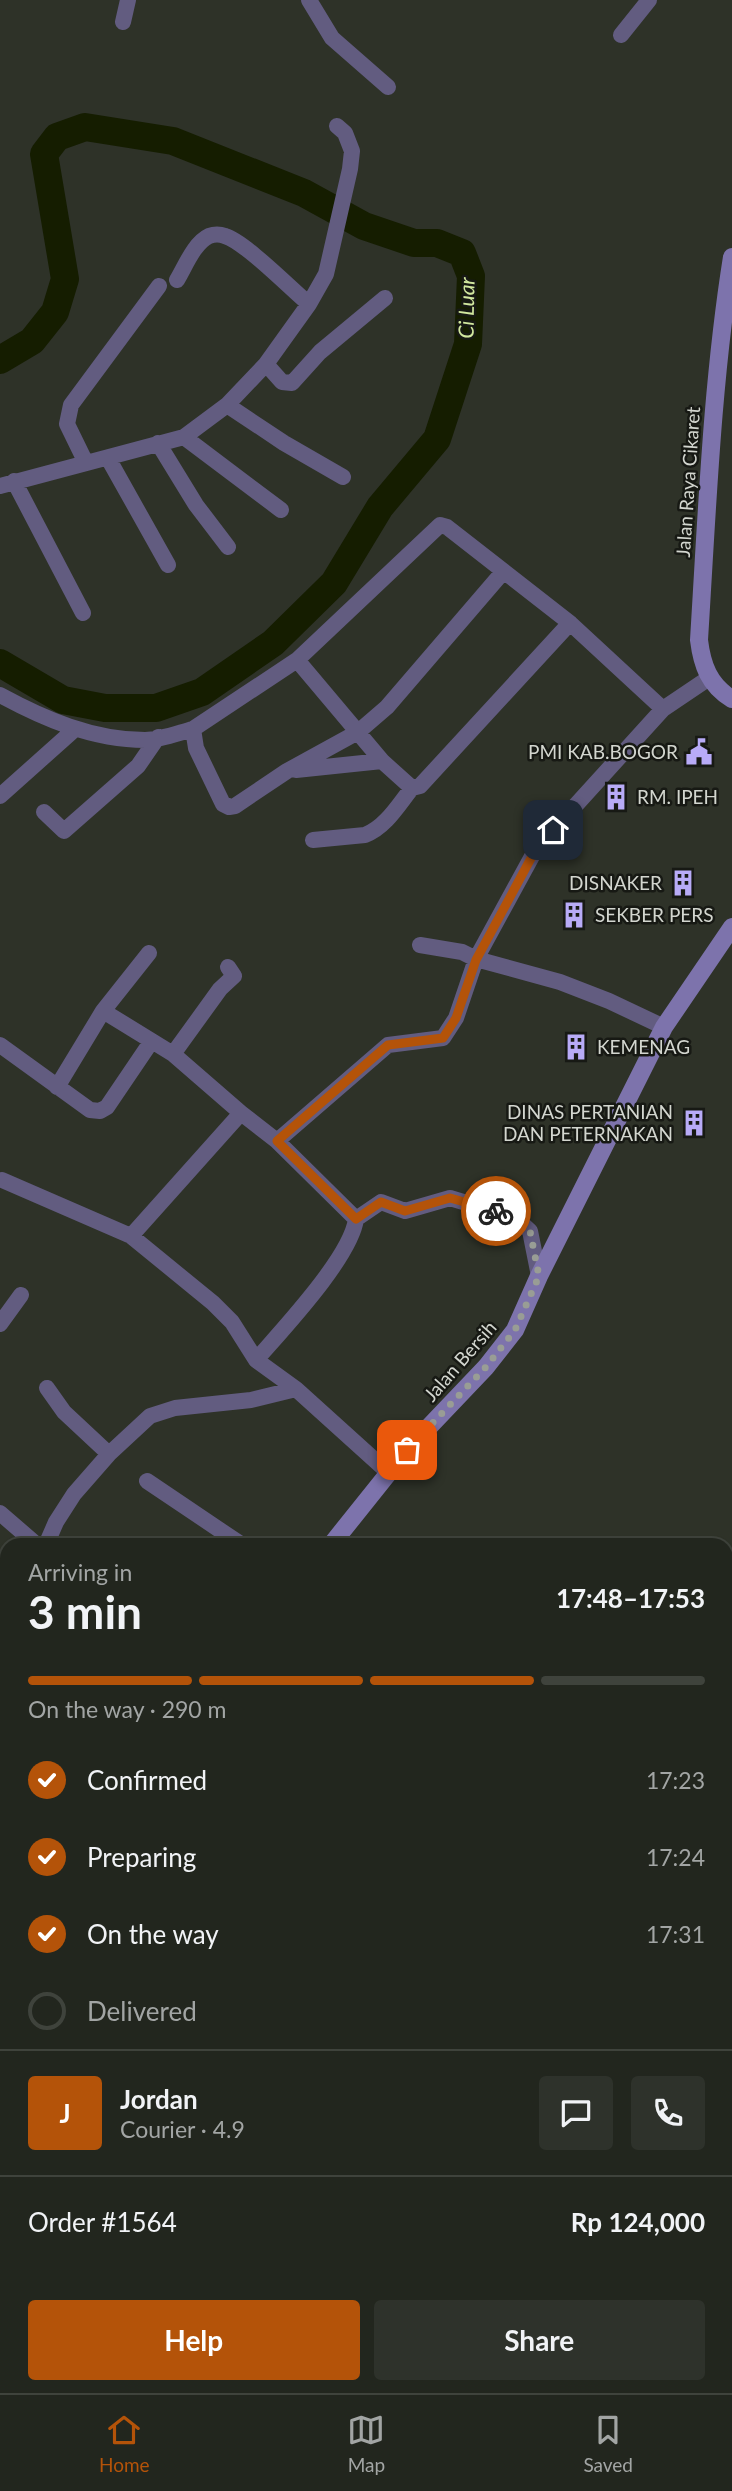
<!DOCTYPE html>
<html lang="en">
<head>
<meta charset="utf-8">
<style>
	body { margin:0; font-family:Lato,sans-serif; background:#2e322b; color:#f1f3f6; height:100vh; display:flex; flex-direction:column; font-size:26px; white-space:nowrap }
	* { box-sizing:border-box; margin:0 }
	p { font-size:23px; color:#a2a5a4 }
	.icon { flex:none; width:38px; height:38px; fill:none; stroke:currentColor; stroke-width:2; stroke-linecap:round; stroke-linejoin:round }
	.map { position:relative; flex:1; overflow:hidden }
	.side { position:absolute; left:0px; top:1538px; width:733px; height:856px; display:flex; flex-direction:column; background:#22261e; border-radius:21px 21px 0 0; box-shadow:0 2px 5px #0004,0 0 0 2px #3f433c }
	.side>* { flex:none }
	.pin { position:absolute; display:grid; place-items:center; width:60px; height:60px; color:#fff; margin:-30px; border-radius:14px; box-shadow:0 4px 10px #0006 }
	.courier { position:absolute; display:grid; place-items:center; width:70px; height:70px; margin:-35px; border:5px solid #b45309; border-radius:50%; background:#fff; color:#222; box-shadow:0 2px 9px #0007 }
	.headline em { font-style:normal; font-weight:700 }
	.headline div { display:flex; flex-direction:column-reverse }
	.headline { display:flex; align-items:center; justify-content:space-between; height:119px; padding:0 28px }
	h1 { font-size:46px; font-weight:700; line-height:52px }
	.bar { display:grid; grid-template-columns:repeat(4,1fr); gap:10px 7px; align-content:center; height:84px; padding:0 28px }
	.bar i { height:9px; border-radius:5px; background:#3f433c }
	.bar .current { background:#b45309 }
	.bar p { grid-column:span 4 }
	.line { display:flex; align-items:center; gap:18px; padding:0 28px; border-top:2px solid #3f433c }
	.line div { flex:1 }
	.round { display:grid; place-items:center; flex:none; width:74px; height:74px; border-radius:7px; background:#2e322b }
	ol { padding:0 28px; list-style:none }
	li { display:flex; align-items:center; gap:21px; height:77px }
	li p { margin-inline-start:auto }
	li .icon { padding:7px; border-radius:50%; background:#b45309; color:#fff; stroke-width:4 }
	li:last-child { color:#a2a5a4 }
	li i { width:38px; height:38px; border:4px solid #3f433c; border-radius:50% }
	.action { display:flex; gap:14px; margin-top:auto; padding:14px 28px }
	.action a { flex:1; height:80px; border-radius:7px; background:#b45309; color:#fff; font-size:28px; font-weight:700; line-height:80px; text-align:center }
	.action a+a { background:#2e322b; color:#f1f3f6 }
	.tab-bar { display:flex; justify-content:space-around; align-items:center; height:98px; border-top:2px solid #3f433c; background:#22261e; font-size:19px; color:#a2a5a4 }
	.tab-bar a { display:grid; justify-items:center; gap:4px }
	.tab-bar .current { color:#b45309 }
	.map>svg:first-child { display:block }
	.green { fill:#555d43 }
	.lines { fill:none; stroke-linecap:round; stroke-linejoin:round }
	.river { stroke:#151d00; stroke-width:28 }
	.street { stroke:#625c80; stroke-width:16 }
	.secondary { stroke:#7d73ac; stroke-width:18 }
	.primary { stroke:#9385cf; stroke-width:18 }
	.done { stroke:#999d95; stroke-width:7; stroke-dasharray:0 12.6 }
	.route { stroke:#b45309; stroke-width:9 }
	.labels { text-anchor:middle; stroke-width:5; stroke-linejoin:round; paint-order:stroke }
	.street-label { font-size:19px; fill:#d3d6cf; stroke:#171914 }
	.poi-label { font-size:19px; fill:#d3d6cf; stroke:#171914; text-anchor:end }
	.water-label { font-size:21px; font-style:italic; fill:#d2e89f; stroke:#171914 }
</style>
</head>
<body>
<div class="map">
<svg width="732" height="2393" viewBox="0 0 732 2393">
	<rect width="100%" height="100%" fill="#2e3228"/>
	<path class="green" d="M0,2219L7,2222V2375L0,2368Z
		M726,2234L732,2236V2386L726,2384Z"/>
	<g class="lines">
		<path class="river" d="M0,360L32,341L55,312L65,279L44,154L57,137L85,127L173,141L304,193L364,226L414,243H437L462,253L471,276L468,344L437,439L380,507L334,583L273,643L202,692L156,708H105L63,700L0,663"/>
		<path class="street" d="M309,0L332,38L388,87
			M123,22L128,0
			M621,35L649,0
			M177,280C185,267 194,243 209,236C214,234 220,234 225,236C245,242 291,289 309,304
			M266,364L282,382L292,383L320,352L385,298
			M227,405L284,443L343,477
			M184,437L281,510
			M158,443L196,505L228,547
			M108,458L168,565
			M86,463L67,424L71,405L159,286
			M14,481L83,613
			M0,486L184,437L227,405L266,364L309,304L326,274L350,169L352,151L345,133L337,126
			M503,572L387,707L358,732L287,771L235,806L229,807L223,804L196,748L193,729L297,660L440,525L447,527L570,623L663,709
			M297,660L382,761
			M0,695C44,719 93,740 145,740C160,740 178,733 193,729
			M296,770L382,761L412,788L420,786L570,623
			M0,796L75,729
			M44,812L64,831L138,766L158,737
			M313,840L365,835C386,827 399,804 412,788
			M420,945L462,952L476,959L560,982L609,1001L664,1027
			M103,1011L173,1054L241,1113L277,1141L356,1219C351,1257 283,1329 256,1360
			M0,1045L90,1110L100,1111L107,1107L151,1042
			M173,1054L220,989L234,976L228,967
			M57,1087L103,1011L149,953
			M277,1141L388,1045L443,1038L456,1018L476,959L536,849L663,709L709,678
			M2,1180L131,1236L241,1113
			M356,1219L381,1202L405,1211L450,1198L516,1218L530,1231L539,1276
			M131,1236L213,1303L232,1322L256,1360L296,1389
			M0,1324L21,1295
			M47,1388L64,1412L109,1454
			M147,1481L242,1545
			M0,1513L37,1545
			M46,1545L56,1522L74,1494L109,1454L150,1416L175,1408L251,1400L296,1389L389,1473
			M0,1607L7,1616
			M0,1644L7,1630"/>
		<path class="secondary" d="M732,257C712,383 707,512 699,640C702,665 709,685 732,699
			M331,1545L407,1450L486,1367L515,1330L539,1276L664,1027L732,927
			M70,2393L71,2387"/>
		<path class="primary" d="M0,2120L7,2121
			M0,2149L7,2151
			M0,2180L7,2182
			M0,2206L7,2209
			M469,2387L485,2393
			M544,2387L559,2393
			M621,2387L637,2393
			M704,2387L719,2393"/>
	</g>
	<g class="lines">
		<path class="done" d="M407,1450L486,1367L515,1330L539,1276L530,1231L516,1218L496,1211"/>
		<path class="route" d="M496,1211L450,1198L405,1211L381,1202L356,1219L277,1141L388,1045L443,1038L456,1018L476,960L536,849L553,830"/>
	</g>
	<defs>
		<g id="civic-bare" transform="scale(2.1)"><path d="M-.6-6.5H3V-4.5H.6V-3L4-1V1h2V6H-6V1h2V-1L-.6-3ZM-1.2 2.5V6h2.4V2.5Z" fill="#b8abf7" stroke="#171914" stroke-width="2.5" paint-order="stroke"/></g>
		<g id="building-bare" transform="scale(2.1)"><path d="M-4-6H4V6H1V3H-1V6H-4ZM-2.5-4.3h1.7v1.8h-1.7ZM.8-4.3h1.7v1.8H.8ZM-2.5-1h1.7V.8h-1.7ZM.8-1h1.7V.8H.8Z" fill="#b8abf7" stroke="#171914" stroke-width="2.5" paint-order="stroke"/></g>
	</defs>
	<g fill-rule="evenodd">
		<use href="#civic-bare" x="699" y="752"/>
		<use href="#building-bare" x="616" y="797"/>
		<use href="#building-bare" x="683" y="883"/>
		<use href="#building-bare" x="574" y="915"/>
		<use href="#building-bare" x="576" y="1047"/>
		<use href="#building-bare" x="694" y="1123"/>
	</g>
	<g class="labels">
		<g class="street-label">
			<text transform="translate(688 482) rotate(-86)" y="7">Jalan Raya Cikaret</text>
			<text transform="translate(460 1361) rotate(-49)" y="7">Jalan Bersih</text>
		</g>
		<g class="poi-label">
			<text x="678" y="759">PMI KAB.BOGOR</text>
			<text x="637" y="804" text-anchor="start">RM. IPEH</text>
			<text x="662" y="890">DISNAKER</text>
			<text x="595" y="922" text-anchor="start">SEKBER PERS</text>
			<text x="597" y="1054" text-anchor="start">KEMENAG</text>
			<text x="673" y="1119">DINAS PERTANIAN<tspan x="673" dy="22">DAN PETERNAKAN</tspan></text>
		</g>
		<g class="water-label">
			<text transform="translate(467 308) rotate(-89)" y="7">Ci Luar</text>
		</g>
	</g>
</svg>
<div class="pin" style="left:407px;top:1450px;background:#ea580c"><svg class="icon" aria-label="bag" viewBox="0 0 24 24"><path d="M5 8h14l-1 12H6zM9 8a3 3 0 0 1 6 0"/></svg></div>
<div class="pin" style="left:553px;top:830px;background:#1f2937"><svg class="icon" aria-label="home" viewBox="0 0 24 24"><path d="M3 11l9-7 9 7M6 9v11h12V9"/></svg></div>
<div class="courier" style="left:496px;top:1211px"><svg class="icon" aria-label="bike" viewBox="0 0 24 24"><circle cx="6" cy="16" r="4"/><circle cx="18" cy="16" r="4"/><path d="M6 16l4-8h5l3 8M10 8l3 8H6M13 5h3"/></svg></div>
<section class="side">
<div class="headline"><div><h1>3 min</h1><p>Arriving in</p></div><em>17:48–17:53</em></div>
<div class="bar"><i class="current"></i><i class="current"></i><i class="current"></i><i></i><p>On the way · 290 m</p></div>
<ol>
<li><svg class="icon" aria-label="check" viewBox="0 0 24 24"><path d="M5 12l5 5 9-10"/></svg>Confirmed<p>17:23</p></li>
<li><svg class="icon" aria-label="check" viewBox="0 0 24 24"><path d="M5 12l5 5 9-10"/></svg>Preparing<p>17:24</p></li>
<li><svg class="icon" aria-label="check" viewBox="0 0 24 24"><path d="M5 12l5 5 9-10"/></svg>On the way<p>17:31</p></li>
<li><i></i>Delivered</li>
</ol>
<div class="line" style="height:126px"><b class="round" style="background:#b45309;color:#fff">J</b><div><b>Jordan</b><p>Courier · 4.9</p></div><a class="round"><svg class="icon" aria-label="chat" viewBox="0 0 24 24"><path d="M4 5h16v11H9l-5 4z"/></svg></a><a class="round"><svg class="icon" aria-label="phone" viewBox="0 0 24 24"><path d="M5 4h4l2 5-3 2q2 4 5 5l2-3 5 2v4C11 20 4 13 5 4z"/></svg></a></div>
<div class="line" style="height:91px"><div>Order #1564</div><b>Rp 124,000</b></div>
<div class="action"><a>Help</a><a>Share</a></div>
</section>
</div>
<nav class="tab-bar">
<a class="current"><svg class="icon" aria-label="home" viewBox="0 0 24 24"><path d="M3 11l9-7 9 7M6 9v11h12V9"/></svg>Home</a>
<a><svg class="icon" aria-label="map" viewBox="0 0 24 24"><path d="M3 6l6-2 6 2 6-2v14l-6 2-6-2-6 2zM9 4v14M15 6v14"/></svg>Map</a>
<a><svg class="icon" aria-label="saved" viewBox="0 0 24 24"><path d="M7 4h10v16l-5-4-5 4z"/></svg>Saved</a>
</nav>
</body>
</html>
